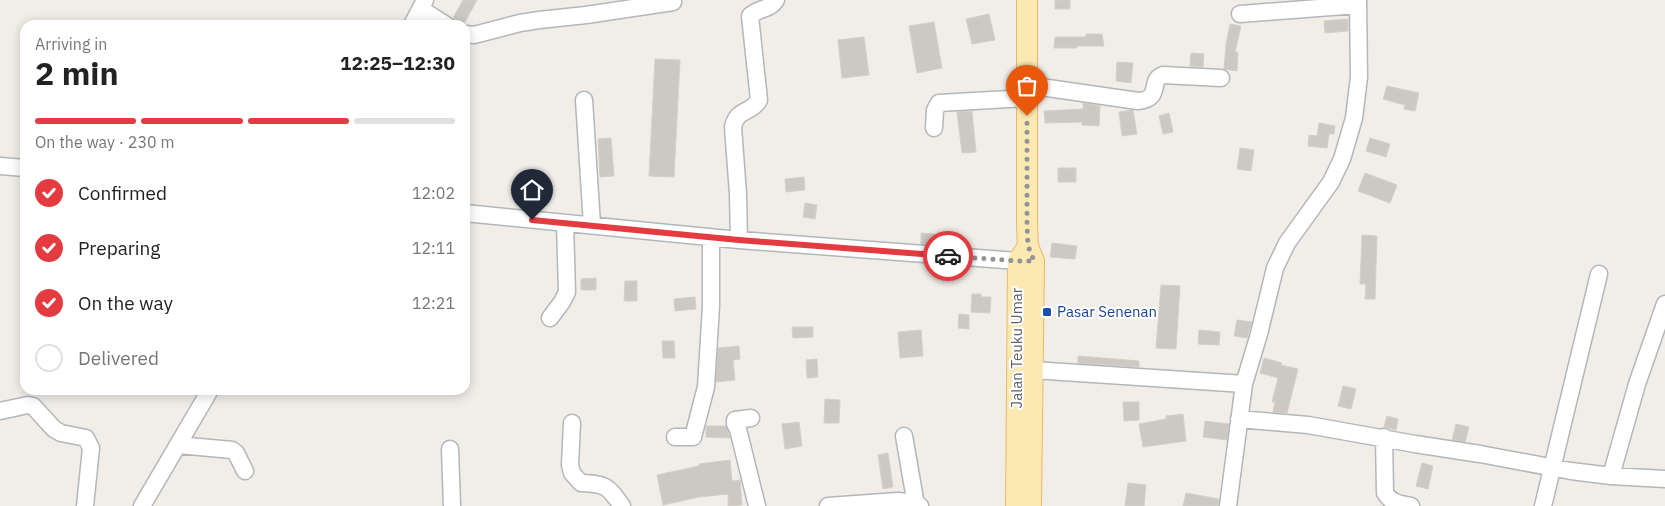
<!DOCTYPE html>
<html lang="en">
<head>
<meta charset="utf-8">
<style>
	body { margin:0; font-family:"IBM Plex Sans",sans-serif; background:#f2f2f2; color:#222; height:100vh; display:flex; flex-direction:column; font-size:19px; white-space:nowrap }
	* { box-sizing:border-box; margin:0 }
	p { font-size:16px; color:#767676 }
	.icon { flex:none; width:28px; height:28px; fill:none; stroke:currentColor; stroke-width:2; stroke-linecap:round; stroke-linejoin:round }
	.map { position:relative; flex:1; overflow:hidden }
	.details { position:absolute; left:20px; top:20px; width:450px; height:375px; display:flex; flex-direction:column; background:#fff; border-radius:15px; box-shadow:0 2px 12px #0003 }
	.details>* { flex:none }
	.pin { position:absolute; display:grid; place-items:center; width:42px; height:42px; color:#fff; margin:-51px -21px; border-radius:50% 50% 50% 0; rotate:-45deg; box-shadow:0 0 5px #0007 }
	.pin .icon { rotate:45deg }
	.courier { position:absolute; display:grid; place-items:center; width:50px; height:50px; margin:-25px; border:4px solid #e43b41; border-radius:50%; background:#fff; color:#222; box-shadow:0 1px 6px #0007 }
	.headline em { font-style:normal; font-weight:800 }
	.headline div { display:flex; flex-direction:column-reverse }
	.headline { display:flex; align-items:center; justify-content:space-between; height:85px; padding:0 15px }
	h1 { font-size:32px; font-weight:800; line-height:38px }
	.bar { display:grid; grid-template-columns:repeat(4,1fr); gap:8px 5px; align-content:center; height:60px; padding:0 15px }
	.bar i { height:6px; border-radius:4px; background:#e0e0e0 }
	.bar .active { background:#e43b41 }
	.bar p { grid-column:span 4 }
	ol { padding:0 15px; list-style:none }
	li { display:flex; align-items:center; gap:15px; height:55px }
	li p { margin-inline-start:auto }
	li .icon { padding:5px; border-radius:50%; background:#e43b41; color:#fff; stroke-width:4 }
	li:last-child { color:#767676 }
	li i { width:28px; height:28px; border:2px solid #e0e0e0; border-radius:50% }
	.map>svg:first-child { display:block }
	.building { fill:#ccc9c5; stroke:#d5cfc6 }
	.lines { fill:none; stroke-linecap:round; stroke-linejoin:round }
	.minor-casing { stroke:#b3b6ba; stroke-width:19 }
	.major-casing { stroke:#edb765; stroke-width:22 }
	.minor { stroke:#fff; stroke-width:16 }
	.major { stroke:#fce8b1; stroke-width:20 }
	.done { stroke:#929495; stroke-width:5; stroke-dasharray:0 9 }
	.route { stroke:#e43b41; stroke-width:6 }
	.transit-dot { fill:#1a4fb4; stroke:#fff; stroke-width:2 }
	.labels { text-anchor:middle; stroke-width:4; stroke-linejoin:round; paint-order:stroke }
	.transit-label { font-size:15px; fill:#164399; stroke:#fff; text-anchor:start }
	.street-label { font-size:15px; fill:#5f6468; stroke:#fff }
</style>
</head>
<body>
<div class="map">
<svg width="1665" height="506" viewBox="0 0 1665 506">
	<rect width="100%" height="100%" fill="#f1eee8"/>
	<path class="building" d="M463,0H477L464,24L462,25L453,18Z
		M1055,0H1070V9H1055Z
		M989,14L995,40L972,44L966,19Z
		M1348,19V31L1325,33L1324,21Z
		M934,22L942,68L917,73L909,26Z
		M1230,24L1241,26L1235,52H1238L1237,71L1224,69L1226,44Z
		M1086,34H1102L1104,46H1077V48H1054L1055,37H1086Z
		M864,37L869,75L842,78L838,40Z
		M1191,53L1204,54L1203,67L1190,66Z
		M655,59L680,60L674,177L649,176Z
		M1117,62L1133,63L1131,83L1116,81Z
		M1387,86L1419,93L1415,111L1404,109L1405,105L1383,99Z
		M1083,103L1100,106L1099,126L1082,125V122L1045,123L1044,111L1083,109Z
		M1133,110L1137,134L1122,136L1119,112Z
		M972,111L976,152L962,153L957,112Z
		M1169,113L1173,132L1163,134L1159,116Z
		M1319,123L1335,126L1334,134H1329L1327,148L1308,146L1309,135L1317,136Z
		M611,138L614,176L600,177L598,139Z
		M1370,138L1390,144L1386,157L1366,151Z
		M1240,148L1254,150L1251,171L1237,169Z
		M1058,168H1076V182H1058Z
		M1365,173L1397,185L1390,203L1358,191Z
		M804,177L805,190L786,192L785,179Z
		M805,203L817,205L815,219L803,217Z
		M921,233L935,234L934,245L921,244Z
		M1362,235L1377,236L1375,299H1365L1366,284H1360Z
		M1052,243L1077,246L1075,259L1050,257Z
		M596,278V290H581V279Z
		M625,281H637V301H624Z
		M1161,285L1180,286L1176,349L1156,348Z
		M972,294H981V297H991L990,313L971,312Z
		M695,297L696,309L675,311L674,299Z
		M959,314L969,315V329L958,328Z
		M1237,320L1252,322L1247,338L1234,336Z
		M792,327H813V337L793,338Z
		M921,330L923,356L900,358L898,332Z
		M1199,330L1220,332L1219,345L1198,344Z
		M662,341H674L675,358H663Z
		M739,346L740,359L733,360L735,380L716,382L718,348Z
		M1078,356L1139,361V367L1078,363Z
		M1264,358L1282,363L1281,365L1298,369L1287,413L1273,412L1275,402H1272L1278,378L1260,373Z
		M817,359L818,377L807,378L806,360Z
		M1343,386L1356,389L1351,409L1338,406Z
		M825,399L840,400L839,423H824Z
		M1123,402H1139V420L1124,421Z
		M1183,414L1186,441L1143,447L1139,424L1166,419V416Z
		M1387,416L1398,419L1396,430L1384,427Z
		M1205,421L1229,424L1227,440L1203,437Z
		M799,422L802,446L785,449L782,424Z
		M1456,424L1469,427L1465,442L1452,440Z
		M706,426H726L730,438L706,437Z
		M888,453L893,487L883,489L878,455Z
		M730,460L732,481L740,480L742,505L728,506V494L699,497L663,505L657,475L699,466V464Z
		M1422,463L1433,466L1428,489L1416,486Z
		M1128,483L1146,485L1144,506H1125Z
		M1186,493L1219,499L1218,506H1183Z"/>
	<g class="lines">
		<g class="minor-casing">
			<path id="minor" d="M421,9L446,25
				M1240,14L1358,5
				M412,25L425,0
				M465,34L474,35L520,23L539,20L586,15L673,2
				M1027,85L1138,101C1163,99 1148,80 1163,75L1221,78
				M584,100L592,225
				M934,128L935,110L939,103L1027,98
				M0,166L25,168
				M465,213L739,240L1018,261H1031
				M739,240L738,194L733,127C737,108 751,114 759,100L750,16C758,8 770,10 776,0
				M550,318L562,302L567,292L565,223
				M1033,370L1244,384L1259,334L1275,268L1287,243L1331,182L1342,159L1354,118L1359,77L1358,0
				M0,411L28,405L33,406L54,429L61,433L86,438L91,448L85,506
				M751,418L735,420V424L738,429L757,506
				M1239,419L1308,425L1415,444L1480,454L1571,471L1611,476L1637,384L1665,304
				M572,423L570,465L572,473L581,483C606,484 607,485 622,506
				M904,436L916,505
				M675,437H693L706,387L711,306V237
				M1384,437L1385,493C1391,503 1400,504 1411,506
				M178,445L232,450L236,453L245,471
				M450,449L452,506
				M1611,476L1665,479
				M142,506L210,390
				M828,506L898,501L907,502L920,506
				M1228,506L1244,384
				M1543,506L1599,274"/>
		</g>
		<g class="major-casing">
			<path id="major" d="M1027,0V225L1028,246L1034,261L1031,506
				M1016,506L1018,261L1028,246"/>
		</g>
		<use href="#minor" class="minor"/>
		<use href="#major" class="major"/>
	</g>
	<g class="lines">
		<path class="done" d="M948,256L1018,261H1034L1028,246L1027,225V116"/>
		<path class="route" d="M532,220L739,240L948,256"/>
	</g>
	<rect class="transit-dot" x="1042" y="307" width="10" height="10" rx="2.5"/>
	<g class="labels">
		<g class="transit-label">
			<text x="1057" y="317">Pasar Senenan</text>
		</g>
		<g class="street-label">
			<text transform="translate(1017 348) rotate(-90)" y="5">Jalan Teuku Umar</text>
		</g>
	</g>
</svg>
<div class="pin" style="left:1027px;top:116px;background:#ea580c"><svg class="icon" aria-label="bag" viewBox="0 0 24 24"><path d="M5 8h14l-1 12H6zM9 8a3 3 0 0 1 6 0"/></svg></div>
<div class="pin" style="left:532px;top:220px;background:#1f2937"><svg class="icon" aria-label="home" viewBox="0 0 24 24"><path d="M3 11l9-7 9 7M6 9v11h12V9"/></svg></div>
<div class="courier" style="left:948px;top:256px"><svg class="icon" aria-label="car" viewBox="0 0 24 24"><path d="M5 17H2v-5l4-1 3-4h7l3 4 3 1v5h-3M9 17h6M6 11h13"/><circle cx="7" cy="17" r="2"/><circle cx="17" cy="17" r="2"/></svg></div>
<section class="details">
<div class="headline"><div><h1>2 min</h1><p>Arriving in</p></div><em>12:25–12:30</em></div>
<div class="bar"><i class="active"></i><i class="active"></i><i class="active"></i><i></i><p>On the way · 230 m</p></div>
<ol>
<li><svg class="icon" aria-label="check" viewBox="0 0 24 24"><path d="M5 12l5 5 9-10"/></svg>Confirmed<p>12:02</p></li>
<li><svg class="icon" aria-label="check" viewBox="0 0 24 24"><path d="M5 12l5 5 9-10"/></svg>Preparing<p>12:11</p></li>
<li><svg class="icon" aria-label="check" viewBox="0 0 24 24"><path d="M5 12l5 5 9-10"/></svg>On the way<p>12:21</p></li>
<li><i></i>Delivered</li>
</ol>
</section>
</div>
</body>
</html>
